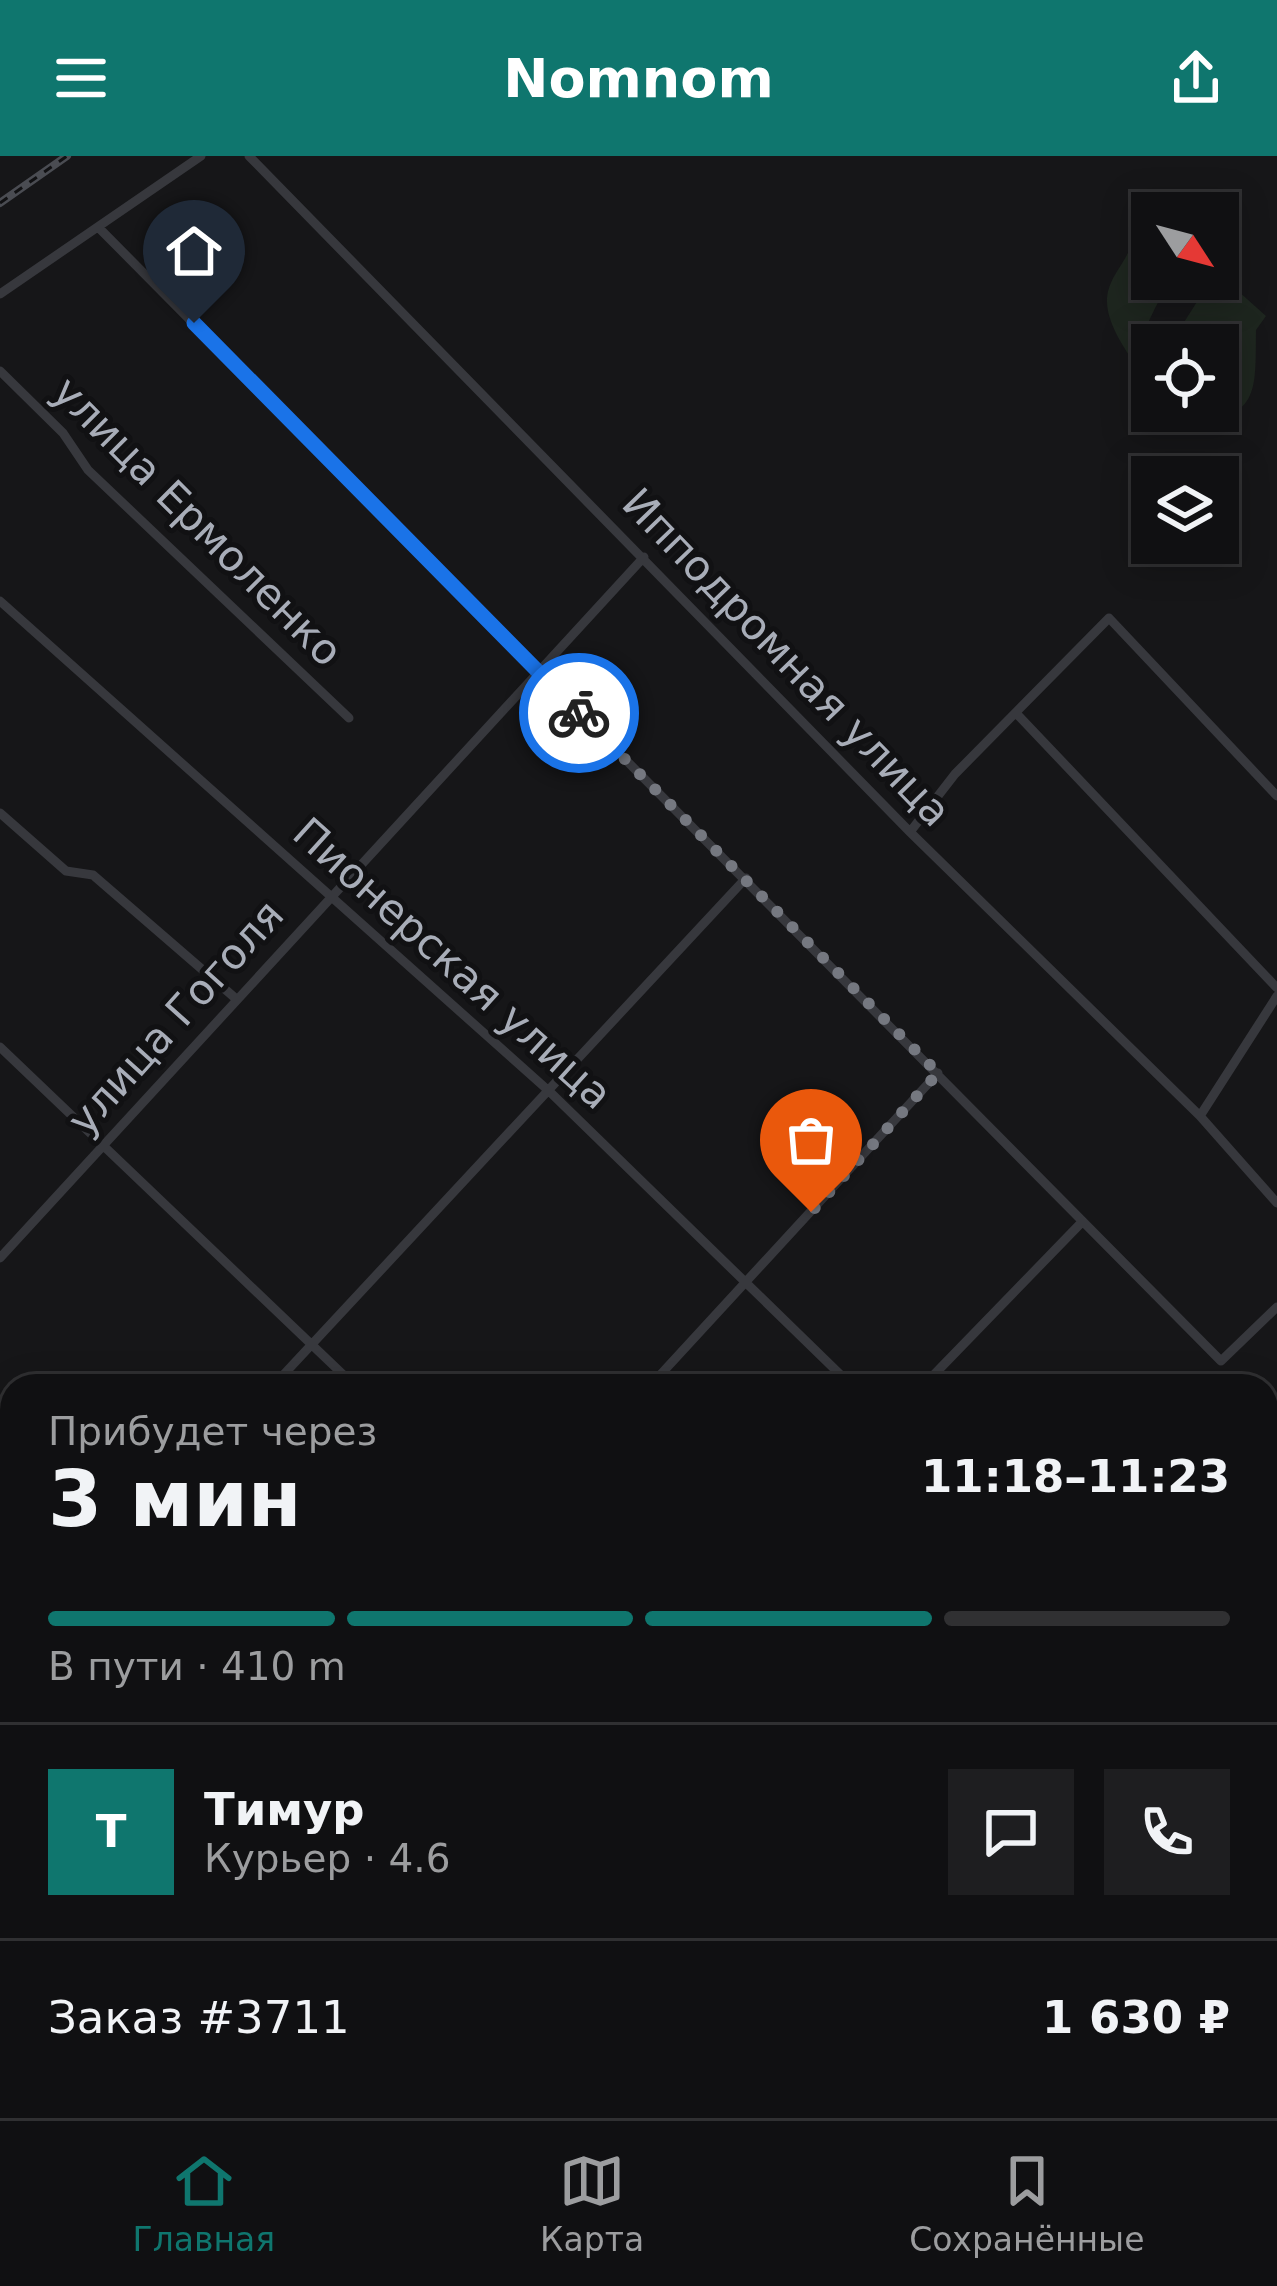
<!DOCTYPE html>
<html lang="ru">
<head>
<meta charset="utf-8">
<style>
	body { margin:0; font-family:"DejaVu Sans",sans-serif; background:#1e1e20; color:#f1f3f6; height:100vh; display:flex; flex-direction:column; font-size:45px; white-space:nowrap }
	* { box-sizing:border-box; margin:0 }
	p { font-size:39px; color:#9c9d9f }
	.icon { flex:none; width:66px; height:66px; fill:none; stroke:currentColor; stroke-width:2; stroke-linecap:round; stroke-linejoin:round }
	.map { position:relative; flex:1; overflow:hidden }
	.sheet { position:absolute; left:0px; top:1218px; width:1278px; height:744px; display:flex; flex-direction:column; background:#101012; border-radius:36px 36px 0 0; box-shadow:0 6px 30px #0003,0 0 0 3px #303032 }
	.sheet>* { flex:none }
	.needle { width:78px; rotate:126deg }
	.fabs { position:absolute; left:1131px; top:36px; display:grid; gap:24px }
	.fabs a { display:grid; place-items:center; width:108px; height:108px; border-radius:0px; background:#101012; box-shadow:0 6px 30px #0003,0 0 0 3px #303032; font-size:60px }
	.pin { position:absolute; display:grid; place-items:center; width:102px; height:102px; color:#fff; margin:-123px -51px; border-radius:50% 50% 50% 0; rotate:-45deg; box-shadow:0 0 12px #0007 }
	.pin .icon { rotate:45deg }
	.courier { position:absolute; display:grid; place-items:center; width:120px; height:120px; margin:-60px; border:9px solid #1a73e8; border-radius:50%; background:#fff; color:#222; box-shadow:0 3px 15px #0007 }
	.headline em { font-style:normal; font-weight:700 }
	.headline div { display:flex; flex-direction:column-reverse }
	.headline { display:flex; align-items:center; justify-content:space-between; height:204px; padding:0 48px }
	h1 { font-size:78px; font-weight:700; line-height:90px }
	.bar { display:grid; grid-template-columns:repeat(4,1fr); gap:18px 12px; align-content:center; height:144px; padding:0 48px }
	.bar i { height:15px; border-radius:9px; background:#303032 }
	.bar .on { background:#0f766e }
	.bar p { grid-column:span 4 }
	.line { display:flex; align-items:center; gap:30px; padding:0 48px; border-top:3px solid #303032 }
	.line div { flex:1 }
	.round { display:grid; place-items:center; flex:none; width:126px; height:126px; border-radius:0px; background:#1e1e20 }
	header { display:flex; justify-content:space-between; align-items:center; height:156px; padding:0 48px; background:#0f766e; color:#fff; font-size:54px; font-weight:700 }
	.dock { display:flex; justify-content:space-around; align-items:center; height:168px; border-top:3px solid #303032; background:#101012; font-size:33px; color:#9c9d9f }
	.dock a { display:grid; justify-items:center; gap:6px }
	.dock .on { color:#0f766e }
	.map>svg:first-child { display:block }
	.green { fill:#1e261f }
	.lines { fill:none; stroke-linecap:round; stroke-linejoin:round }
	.river { stroke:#2c353c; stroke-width:16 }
	.minor { stroke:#37383d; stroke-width:9 }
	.rail-casing { stroke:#4a4c52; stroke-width:8 }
	.rail { stroke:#111113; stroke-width:3; stroke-dasharray:9; stroke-linecap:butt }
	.done { stroke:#757880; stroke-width:12; stroke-dasharray:0 21.6 }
	.route { stroke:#1a73e8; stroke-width:15 }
	.labels { text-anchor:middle; stroke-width:10; stroke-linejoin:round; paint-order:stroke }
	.street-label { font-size:42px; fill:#a8adb8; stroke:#111113 }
</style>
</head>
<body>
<header><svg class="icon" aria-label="menu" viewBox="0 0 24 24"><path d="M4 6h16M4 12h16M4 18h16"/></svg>Nomnom<svg class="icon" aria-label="share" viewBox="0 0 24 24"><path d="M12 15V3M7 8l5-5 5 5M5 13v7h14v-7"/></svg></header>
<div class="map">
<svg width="1277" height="1962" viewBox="0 0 1277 1962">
	<rect width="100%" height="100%" fill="#161618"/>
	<path class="green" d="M1156,44L1172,57H1152V123H1173C1153,149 1147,174 1131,202C1075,120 1134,125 1138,60Z
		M1218,117L1266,160L1256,174C1255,238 1261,261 1183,270L1165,255H1218V189H1156L1161,177L1179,174L1202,138L1204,133L1194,123H1218Z
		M1277,1413V1699L1266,1711V1424Z
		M0,1705L12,1714V1813L0,1801Z
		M1277,1725V1962H1213L1210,1950H1266V1738Z
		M131,1950H257L270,1962H146Z"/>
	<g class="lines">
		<path class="river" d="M0,1694L12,1701
			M1266,1722L1277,1710
			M267,1950L279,1962
			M1190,1950L1191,1962"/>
		<path class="minor" d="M249,0L910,676L1200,960L1277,1047
			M99,72L1221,1205L1277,1151
			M0,138L201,0
			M0,215L63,277L88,314L349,562
			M0,445L550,936L852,1230
			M1016,557L1277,832
			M0,657L66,715L93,719L234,841
			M910,676L955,618L1109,462L1277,640
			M0,891L355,1230
			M1200,960L1277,840
			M0,1102L644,401
			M273,1230L746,722
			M650,1230L938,917
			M923,1230L1082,1066
			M0,1487L12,1501
			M0,1850L12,1855
			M431,1950L451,1962
			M532,1962L543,1950"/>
		<g class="rail-casing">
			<path id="rail" d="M0,47L67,0"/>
		</g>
		<use href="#rail" class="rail"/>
	</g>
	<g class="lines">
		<path class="done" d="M579,557L938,917L811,1056"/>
		<path class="route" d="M194,167L579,557"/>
	</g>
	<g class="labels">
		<g class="street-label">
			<text transform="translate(198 365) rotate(45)" y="15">улица Ермоленко</text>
			<text transform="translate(787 501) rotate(46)" y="15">Ипподромная улица</text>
			<text transform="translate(453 807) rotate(42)" y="15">Пионерская улица</text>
			<text transform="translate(175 861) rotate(-48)" y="15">улица Гоголя</text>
		</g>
	</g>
</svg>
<div class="fabs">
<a><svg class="needle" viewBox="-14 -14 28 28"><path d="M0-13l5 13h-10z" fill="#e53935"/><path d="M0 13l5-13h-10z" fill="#9c9d9f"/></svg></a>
<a><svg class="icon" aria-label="locate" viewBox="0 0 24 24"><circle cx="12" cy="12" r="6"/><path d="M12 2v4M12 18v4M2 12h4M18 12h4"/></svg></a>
<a><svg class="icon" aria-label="layers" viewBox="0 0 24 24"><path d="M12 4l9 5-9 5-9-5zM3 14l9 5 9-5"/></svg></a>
</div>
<div class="pin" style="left:811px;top:1056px;background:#ea580c"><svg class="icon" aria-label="bag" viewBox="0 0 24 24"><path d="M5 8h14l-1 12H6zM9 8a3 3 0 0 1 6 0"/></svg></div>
<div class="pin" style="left:194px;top:167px;background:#1f2937"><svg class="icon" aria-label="home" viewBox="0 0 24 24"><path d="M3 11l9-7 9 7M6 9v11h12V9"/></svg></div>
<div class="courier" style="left:579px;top:557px"><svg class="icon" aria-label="bike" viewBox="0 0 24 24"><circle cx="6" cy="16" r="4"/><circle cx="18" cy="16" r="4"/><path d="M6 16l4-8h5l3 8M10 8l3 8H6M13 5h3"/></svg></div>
<section class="sheet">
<div class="headline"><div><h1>3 мин</h1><p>Прибудет через</p></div><em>11:18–11:23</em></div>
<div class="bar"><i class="on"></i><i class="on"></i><i class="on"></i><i></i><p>В пути · 410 m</p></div>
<div class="line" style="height:216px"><b class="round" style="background:#0f766e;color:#fff">Т</b><div><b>Тимур</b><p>Курьер · 4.6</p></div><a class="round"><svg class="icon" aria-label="chat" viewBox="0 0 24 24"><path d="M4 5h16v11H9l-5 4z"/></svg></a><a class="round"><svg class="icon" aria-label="phone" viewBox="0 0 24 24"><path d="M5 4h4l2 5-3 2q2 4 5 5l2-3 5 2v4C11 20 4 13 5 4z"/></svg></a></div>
<div class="line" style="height:156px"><div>Заказ #3711</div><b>1 630 ₽</b></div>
</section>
</div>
<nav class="dock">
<a class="on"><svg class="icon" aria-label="home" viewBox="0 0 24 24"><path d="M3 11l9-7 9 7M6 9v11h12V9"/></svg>Главная</a>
<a><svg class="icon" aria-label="map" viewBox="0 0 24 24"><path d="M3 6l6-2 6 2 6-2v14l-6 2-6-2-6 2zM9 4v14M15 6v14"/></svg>Карта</a>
<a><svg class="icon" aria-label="saved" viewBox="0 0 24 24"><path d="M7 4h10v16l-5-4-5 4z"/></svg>Сохранённые</a>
</nav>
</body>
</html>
